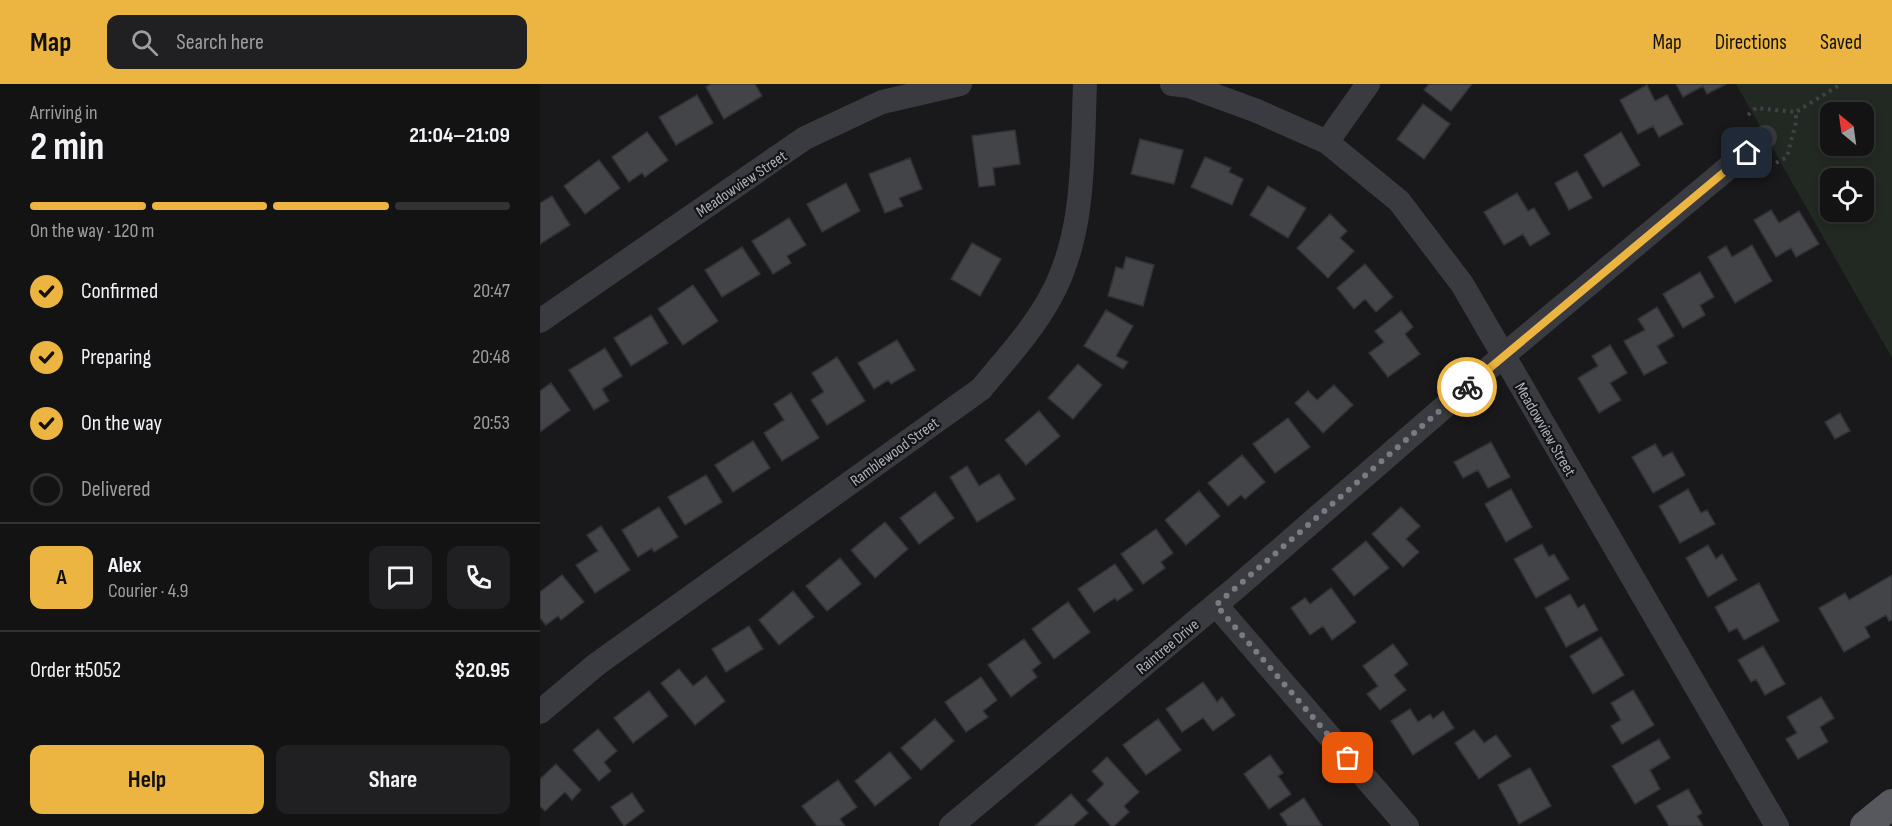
<!DOCTYPE html>
<html lang="en">
<head>
<meta charset="utf-8">
<style>
	body { margin:0; font-family:"Sofia Sans Condensed",sans-serif; background:#202022; color:#f1f3f6; height:100vh; display:flex; flex-direction:column; font-size:22px; white-space:nowrap }
	* { box-sizing:border-box; margin:0 }
	p { font-size:20px; color:#9d9ea0 }
	.icon { flex:none; width:33px; height:33px; fill:none; stroke:currentColor; stroke-width:2; stroke-linecap:round; stroke-linejoin:round }
	.map { position:relative; flex:1; overflow:hidden }
	.drawer { display:flex; flex-direction:column; background:#131314; width:540px }
	.drawer>* { flex:none }
	.needle { width:39px; rotate:331deg }
	.controls { position:absolute; left:1280px; top:18px; display:grid; gap:12px }
	.controls a { display:grid; place-items:center; width:54px; height:54px; border-radius:12px; background:#131314; box-shadow:0 3px 9px #0003,0 0 0 2px #323234; font-size:30px }
	.pin { position:absolute; display:grid; place-items:center; width:51px; height:51px; color:#fff; margin:-26px; border-radius:12px; box-shadow:0 3px 9px #0006 }
	.courier { position:absolute; display:grid; place-items:center; width:60px; height:60px; margin:-30px; border:4px solid #ecb440; border-radius:50%; background:#fff; color:#222; box-shadow:0 2px 8px #0007 }
	.head em { font-style:normal; font-weight:700 }
	.head div { display:flex; flex-direction:column-reverse }
	.head { display:flex; align-items:center; justify-content:space-between; height:102px; padding:0 30px }
	h1 { font-size:39px; font-weight:700; line-height:45px }
	.bar { display:grid; grid-template-columns:repeat(4,1fr); gap:9px 6px; align-content:center; height:72px; padding:0 30px }
	.bar i { height:8px; border-radius:4px; background:#323234 }
	.bar .active { background:#ecb440 }
	.bar p { grid-column:span 4 }
	.line { display:flex; align-items:center; gap:15px; padding:0 30px; border-top:2px solid #323234 }
	.line div { flex:1 }
	.round { display:grid; place-items:center; flex:none; width:63px; height:63px; border-radius:12px; background:#202022 }
	ol { padding:0 30px; list-style:none }
	li { display:flex; align-items:center; gap:18px; height:66px }
	li p { margin-inline-start:auto }
	li .icon { padding:6px; border-radius:50%; background:#ecb440; color:#111; stroke-width:4 }
	li:last-child { color:#9d9ea0 }
	li i { width:33px; height:33px; border:3px solid #323234; border-radius:50% }
	.action { display:flex; gap:12px; margin-top:auto; padding:12px 30px }
	.action a { flex:1; height:69px; border-radius:12px; background:#ecb440; color:#111; font-size:24px; font-weight:700; line-height:69px; text-align:center }
	.action a+a { background:#202022; color:#f1f3f6 }
	header { display:flex; align-items:center; gap:36px; box-sizing:border-box; height:84px; padding:0 30px; background:#ecb440; color:#111 }
	header strong { font-size:28px }
	nav { display:flex; gap:33px; margin-inline-start:auto; font-size:21px }
	.search { width:420px; height:54px; background:#202022; display:flex; align-items:center; gap:15px; box-sizing:border-box; padding:0 21px; border-radius:12px; color:#9d9ea0; font-size:22px }
	main { display:flex; flex:1; min-height:0 }
	.map>svg:first-child { display:block }
	.green { fill:#212922; fill-rule:evenodd }
	.building { fill:#434448; stroke:#333337; stroke-width:1.5 }
	.lines { fill:none; stroke-linecap:round; stroke-linejoin:round }
	.path { stroke:#404247; stroke-width:4; stroke-dasharray:3 4.5; stroke-linecap:butt }
	.minor { stroke:#3a3b40; stroke-width:24 }
	.major { stroke:#56585e; stroke-width:30 }
	.done { stroke:#787b82; stroke-width:6; stroke-dasharray:0 10.8 }
	.route { stroke:#ecb440; stroke-width:8 }
	.labels { text-anchor:middle; stroke-width:4.5; stroke-linejoin:round; paint-order:stroke }
	.street-label { font-size:16px; fill:#abb0ba; stroke:#141416 }
</style>
</head>
<body>
<header>
<strong>Map</strong>
<div class="search"><svg class="icon" aria-label="search" viewBox="0 0 24 24"><circle cx="10" cy="10" r="6"/><path d="M15 15l6 6"/></svg>Search here</div>
<nav><a>Map</a><a>Directions</a><a>Saved</a></nav>
</header>
<main>
<section class="drawer">
<div class="head"><div><h1>2 min</h1><p>Arriving in</p></div><em>21:04–21:09</em></div>
<div class="bar"><i class="active"></i><i class="active"></i><i class="active"></i><i></i><p>On the way · 120 m</p></div>
<ol>
<li><svg class="icon" aria-label="check" viewBox="0 0 24 24"><path d="M5 12l5 5 9-10"/></svg>Confirmed<p>20:47</p></li>
<li><svg class="icon" aria-label="check" viewBox="0 0 24 24"><path d="M5 12l5 5 9-10"/></svg>Preparing<p>20:48</p></li>
<li><svg class="icon" aria-label="check" viewBox="0 0 24 24"><path d="M5 12l5 5 9-10"/></svg>On the way<p>20:53</p></li>
<li><i></i>Delivered</li>
</ol>
<div class="line" style="height:108px"><b class="round" style="background:#ecb440;color:#111">A</b><div><b>Alex</b><p>Courier · 4.9</p></div><a class="round"><svg class="icon" aria-label="chat" viewBox="0 0 24 24"><path d="M4 5h16v11H9l-5 4z"/></svg></a><a class="round"><svg class="icon" aria-label="phone" viewBox="0 0 24 24"><path d="M5 4h4l2 5-3 2q2 4 5 5l2-3 5 2v4C11 20 4 13 5 4z"/></svg></a></div>
<div class="line" style="height:78px"><div>Order #5052</div><b>$20.95</b></div>
<div class="action"><a>Help</a><a>Share</a></div>
</section>
<div class="map">
<svg width="1352" height="742" viewBox="0 0 1352 742">
	<rect width="100%" height="100%" fill="#19191b"/>
	<path class="green" d="M1196,0H1352V274ZM1290,28H1323V62H1290ZM1290,94H1323V128H1290Z"/>
	<path class="building" d="M171,0H215L222,12L184,35L166,3Z
		M889,0H932L911,27L884,6Z
		M1136,0H1186L1167,10L1163,2L1143,13Z
		M1107,1L1115,17L1127,11L1143,40L1119,53L1113,42L1098,50L1080,16Z
		M157,11L173,39L136,61L119,33Z
		M883,20L910,40L884,75L857,55Z
		M475,46L480,80L453,84L455,101L439,103L432,52Z
		M107,48L128,76L105,93L102,89L89,98L72,73Z
		M1081,48L1100,81L1063,103L1044,71Z
		M600,55L643,66L634,100L591,90Z
		M665,73L691,84L689,88L703,95L692,121L651,103Z
		M370,74L382,105L359,114L363,122L345,129L329,90Z
		M59,76L80,104L45,130L24,102Z
		M1037,87L1052,114L1029,126L1015,99Z
		M306,99L320,127L282,148L267,120Z
		M728,102L766,124L748,154L710,131Z
		M977,109L988,127L994,124L1010,150L990,162L983,150L964,161L944,128Z
		M12,112L30,141L0,160V119Z
		M1231,126L1239,139L1259,127L1279,160L1256,173L1251,164L1236,173L1214,136Z
		M790,130L807,147L800,154L814,167L788,194L757,164Z
		M249,134L266,161L247,172L251,179L233,190L212,157Z
		M432,159L461,175L440,212L411,195Z
		M1212,161L1232,197L1195,219L1168,173L1186,162L1192,173Z
		M202,163L220,190L182,213L165,186Z
		M586,173L614,181L603,222L568,212L576,183L583,185Z
		M825,180L853,213L836,228L825,215L814,225L797,204Z
		M1160,188L1174,213L1160,221L1165,231L1143,244L1123,210Z
		M153,201L178,237L143,261L118,225Z
		M1117,223L1134,252L1117,262L1127,279L1104,291L1084,257L1105,246L1098,235Z
		M566,226L593,242L576,272L588,278L583,285L544,262Z
		M861,227L873,243L865,250L880,270L848,293L829,269L844,258L835,247Z
		M111,231L128,259L91,282L74,254Z
		M357,256L375,286L351,300L348,296L334,305L318,279Z
		M1070,261L1087,289L1070,299L1081,316L1059,329L1038,294L1058,282L1052,272Z
		M65,264L82,292L62,305L69,317L54,326L29,286Z
		M297,273L325,317L287,341L271,316L284,308L272,289Z
		M538,280L562,301L533,335L508,314Z
		M11,299L30,326L0,348V307Z
		M794,301L813,321L783,349L755,319L768,307L777,316Z
		M251,309L279,354L242,377L224,349L244,336L234,320Z
		M499,327L520,352L486,381L465,356Z
		M1300,329L1310,347L1295,355L1285,338Z
		M748,334L770,363L735,389L713,360Z
		M213,357L230,384L193,408L175,381Z
		M951,358L970,393L948,404L938,386L923,394L914,378Z
		M1115,360L1123,373L1132,368L1145,391L1113,409L1092,373Z
		M702,371L725,398L705,415L701,411L688,422L668,399Z
		M427,382L439,402L459,390L475,415L437,438L410,393Z
		M166,391L182,418L145,441L128,413Z
		M971,405L992,443L966,458L945,420Z
		M1148,405L1161,429L1167,426L1175,440L1140,459L1119,422Z
		M659,407L680,432L646,461L625,436Z
		M395,408L414,434L379,460L360,434Z
		M119,423L138,453L114,468L112,464L98,473L82,446Z
		M861,423L880,442L866,455L879,468L863,483L832,450Z
		M345,438L368,465L335,494L311,466Z
		M61,442L90,486L55,509L36,481L58,467L47,451Z
		M616,445L633,469L621,478L625,484L603,500L581,470Z
		M826,457L849,484L814,512L792,485Z
		M1002,460L1009,473L1014,470L1029,495L996,514L974,475Z
		M1168,461L1176,475L1182,470L1197,496L1168,513L1146,474Z
		M300,474L321,500L287,527L266,502Z
		M575,480L593,506L577,517L575,514L554,528L538,505Z
		M22,491L44,518L21,536L18,532L6,541L0,534V508Z
		M1352,491V536L1349,537L1346,531L1325,543L1330,553L1304,568L1279,524L1305,509L1309,516Z
		M1219,499L1239,537L1204,556L1197,544L1189,548L1175,523Z
		M791,504L816,538L792,556L783,542L770,551L751,524L765,514L770,520Z
		M253,507L274,533L239,561L219,536Z
		M1030,510L1038,524L1044,520L1058,546L1026,563L1005,524Z
		M528,518L550,548L514,575L492,545Z
		M209,542L223,565L186,588L172,565Z
		M1061,553L1084,591L1053,610L1030,572Z
		M484,555L501,579L492,586L497,593L471,613L448,581Z
		M853,560L868,580L854,591L866,606L840,626L827,610L838,602L823,582Z
		M1223,562L1245,600L1225,611L1216,595L1211,598L1198,576Z
		M139,585L153,602L166,592L185,617L155,641L121,599Z
		M441,593L457,616L443,627L448,633L426,648L405,618Z
		M663,598L677,618L682,613L695,631L673,647L663,634L642,648L626,625Z
		M1093,606L1114,641L1082,660L1071,642L1081,636L1071,619Z
		M109,607L128,632L93,659L74,634Z
		M1281,613L1294,634L1280,643L1288,658L1258,675L1246,655L1257,649L1247,633Z
		M870,625L878,638L890,630L893,635L903,627L914,644L873,671L851,637Z
		M395,635L414,657L381,686L361,664Z
		M618,635L641,666L606,691L583,661Z
		M58,645L77,667L64,678L71,687L59,697L33,666Z
		M934,646L944,659L956,651L971,672L939,695L915,659Z
		M1119,655L1130,674L1110,686L1120,705L1095,720L1072,682Z
		M350,668L371,694L335,722L315,697Z
		M730,671L743,689L738,692L751,710L729,725L704,690Z
		M567,673L599,708L584,722L589,728L574,742H571L547,716L564,700L552,687Z
		M16,680L41,706L32,716L25,708L5,727L0,722V695Z
		M990,684L1011,722L979,740L958,701Z
		M298,696L317,723L300,735L305,742H277L262,722Z
		M1148,705L1162,729L1157,732L1163,742H1129L1117,722Z
		M92,709L104,727L84,742L71,723Z
		M531,710L548,729L533,742H495Z
		M764,714L782,742H748L740,730Z"/>
	<g class="lines">
		<path class="path" d="M1208,31L1216,24L1256,28
			M1236,79L1247,73L1256,38V28L1301,0"/>
		<path class="minor" d="M632,0L649,2L717,27L787,58L859,117L922,200L1237,742
			M787,58L828,0
			M0,237L265,54L342,18L420,0
			M676,521L867,742
			M0,628L57,580L441,305C465,276 492,247 510,214C546,150 542,71 545,0
			M411,742L697,503L964,271L1225,53"/>
		<path class="major" d="M1325,742L1352,720"/>
	</g>
	<g class="lines">
		<path class="done" d="M808,674L676,521L927,303"/>
		<path class="route" d="M927,303L1207,69"/>
	</g>
	<g class="labels">
		<g class="street-label">
			<text transform="translate(201 99) rotate(-34)" y="6">Meadowview Street</text>
			<text transform="translate(1006 345) rotate(60)" y="6">Meadowview Street</text>
			<text transform="translate(354 367) rotate(-36)" y="6">Ramblewood Street</text>
			<text transform="translate(627 562) rotate(-40)" y="6">Raintree Drive</text>
		</g>
	</g>
</svg>
<div class="controls">
<a><svg class="needle" viewBox="-14 -14 28 28"><path d="M0-13l5 13h-10z" fill="#e53935"/><path d="M0 13l5-13h-10z" fill="#9d9ea0"/></svg></a>
<a><svg class="icon" aria-label="locate" viewBox="0 0 24 24"><circle cx="12" cy="12" r="6"/><path d="M12 2v4M12 18v4M2 12h4M18 12h4"/></svg></a>
</div>
<div class="pin" style="left:808px;top:674px;background:#ea580c"><svg class="icon" aria-label="bag" viewBox="0 0 24 24"><path d="M5 8h14l-1 12H6zM9 8a3 3 0 0 1 6 0"/></svg></div>
<div class="pin" style="left:1207px;top:69px;background:#1f2937"><svg class="icon" aria-label="home" viewBox="0 0 24 24"><path d="M3 11l9-7 9 7M6 9v11h12V9"/></svg></div>
<div class="courier" style="left:927px;top:303px"><svg class="icon" aria-label="bike" viewBox="0 0 24 24"><circle cx="6" cy="16" r="4"/><circle cx="18" cy="16" r="4"/><path d="M6 16l4-8h5l3 8M10 8l3 8H6M13 5h3"/></svg></div>
</div>
</main>
</body>
</html>
